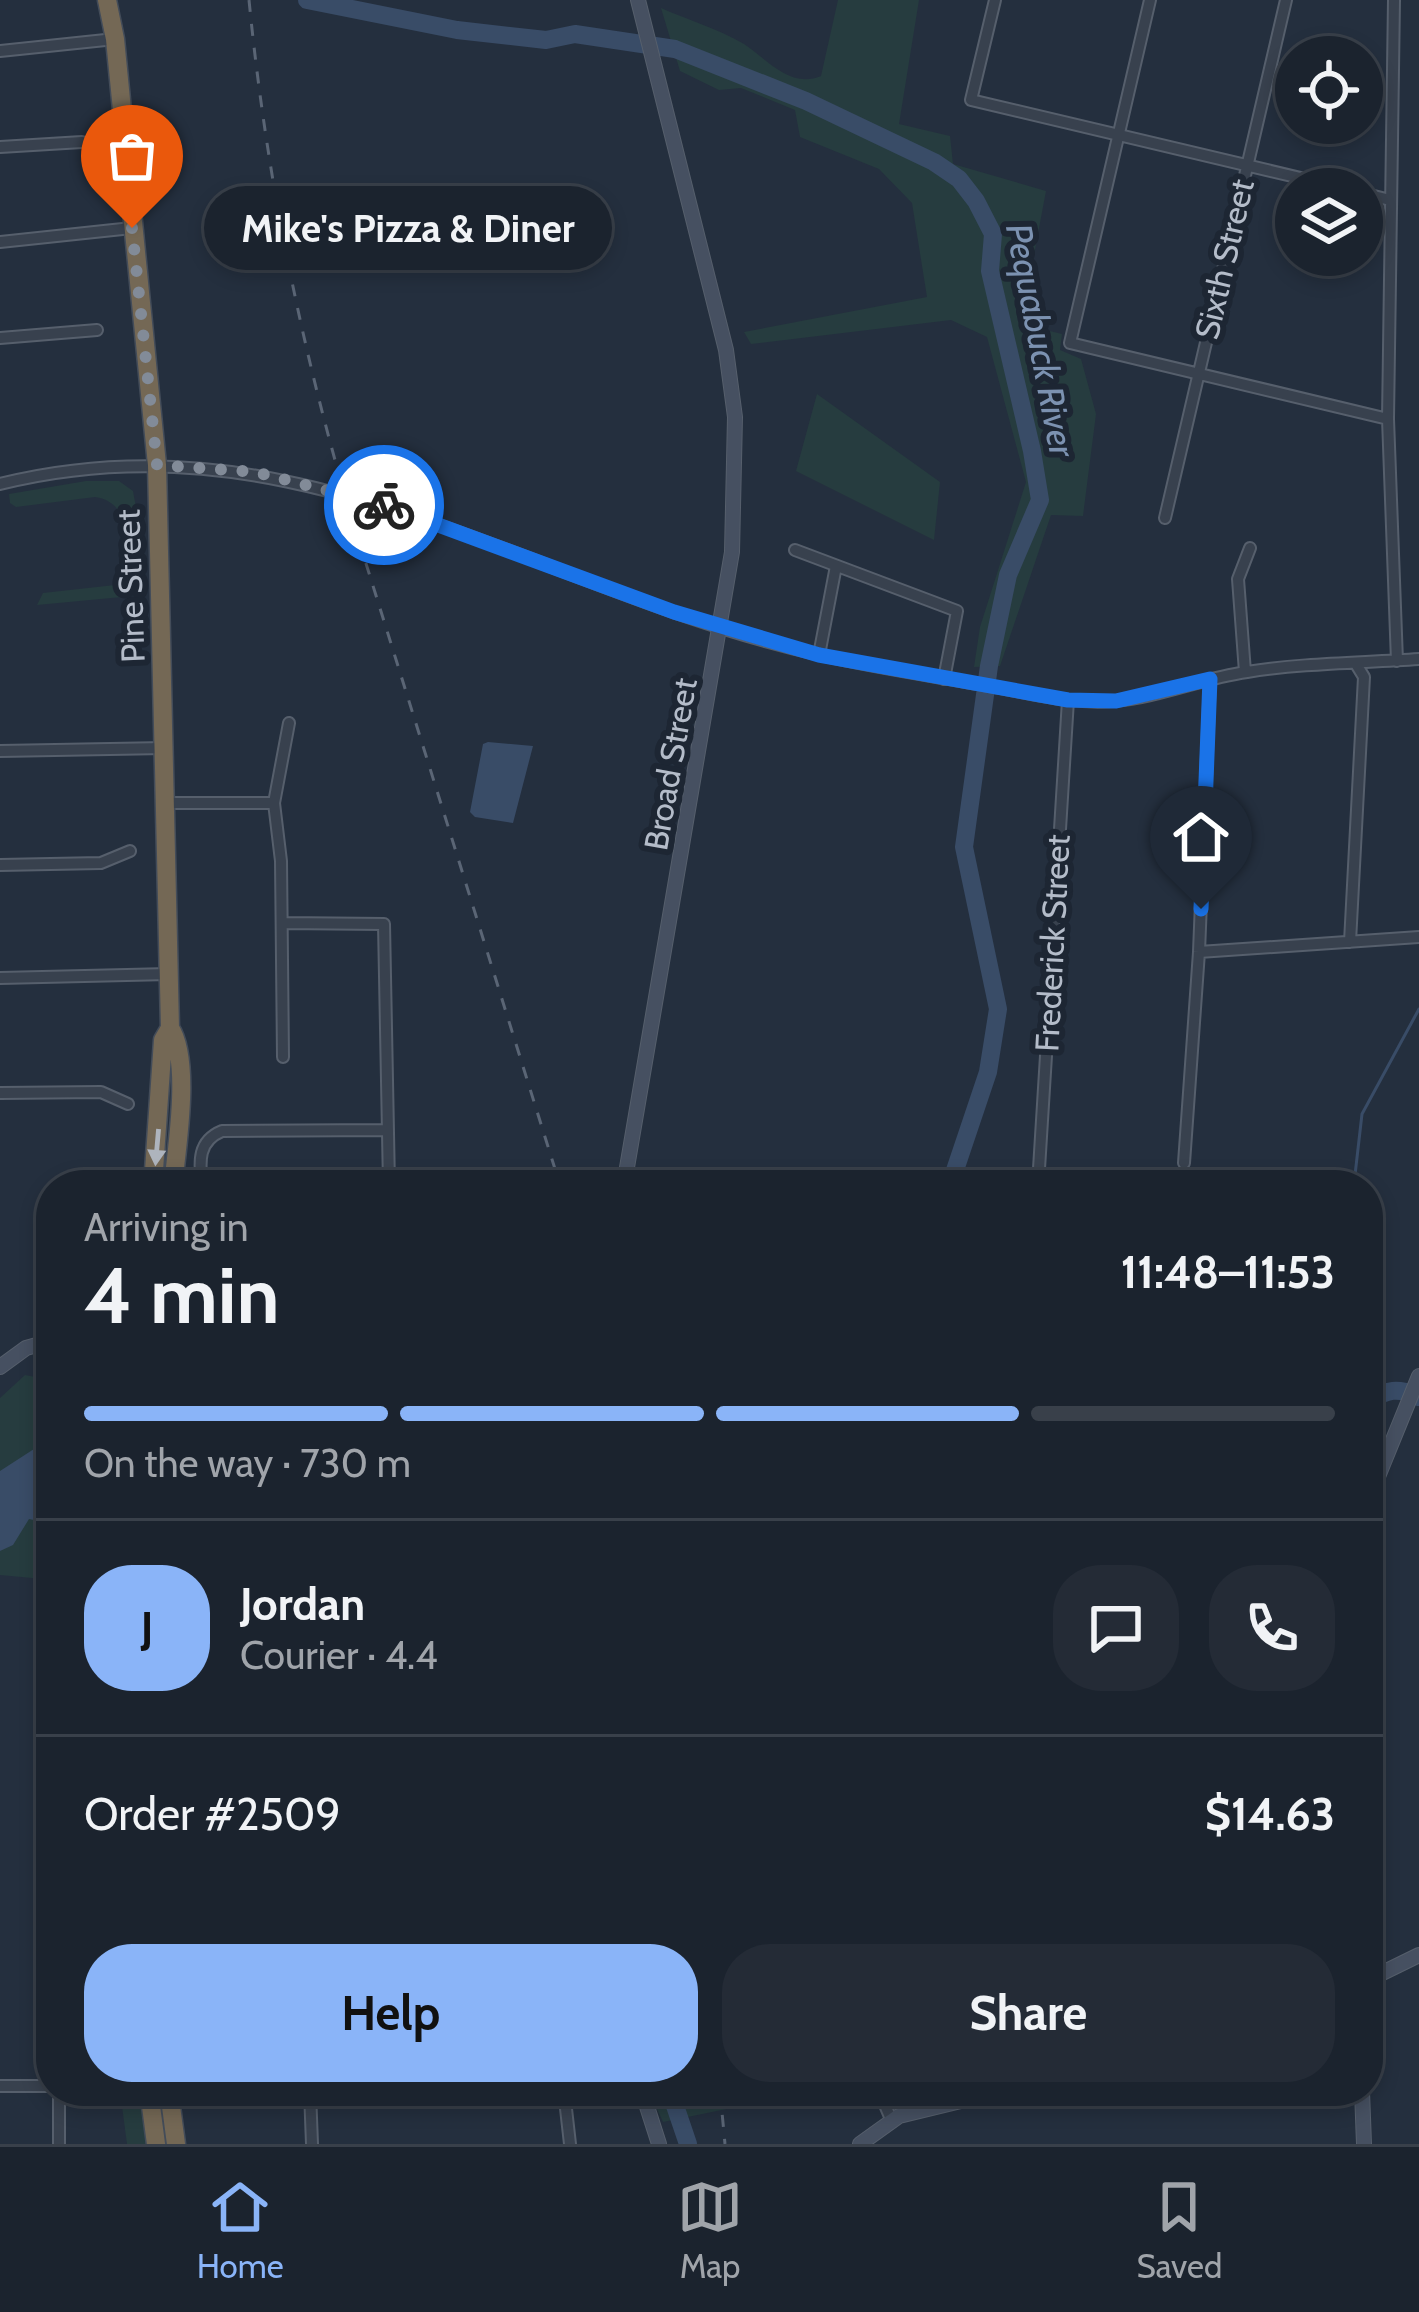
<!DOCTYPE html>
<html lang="en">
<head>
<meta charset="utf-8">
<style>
	body { margin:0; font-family:Cabin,sans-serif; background:#242b36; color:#f1f3f6; height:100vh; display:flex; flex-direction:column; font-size:45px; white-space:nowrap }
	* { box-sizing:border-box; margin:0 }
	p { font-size:39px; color:#a0a4aa }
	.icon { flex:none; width:66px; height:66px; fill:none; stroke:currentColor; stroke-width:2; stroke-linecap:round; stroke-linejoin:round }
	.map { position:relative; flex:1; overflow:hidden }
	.sheet { position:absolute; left:36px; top:1170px; width:1347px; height:936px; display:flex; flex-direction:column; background:#1b232e; border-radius:48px; box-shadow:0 6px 18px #0003,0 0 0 3px #39404a }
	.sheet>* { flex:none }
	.fabs { position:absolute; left:1275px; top:36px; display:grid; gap:24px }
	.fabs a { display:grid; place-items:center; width:108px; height:108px; border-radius:50%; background:#1b232e; box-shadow:0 6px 18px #0003,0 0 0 3px #39404a; font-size:60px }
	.pin { position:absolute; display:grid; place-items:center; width:102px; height:102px; color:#fff; margin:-123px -51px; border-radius:50% 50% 50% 0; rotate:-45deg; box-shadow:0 0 12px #0007 }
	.pin .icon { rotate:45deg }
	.courier { position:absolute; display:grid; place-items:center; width:120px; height:120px; margin:-60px; border:9px solid #1a73e8; border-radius:50%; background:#fff; color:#222; box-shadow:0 3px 15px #0007 }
	.bubble { position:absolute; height:84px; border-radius:42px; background:#1b232e; box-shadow:0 6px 18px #0003,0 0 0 3px #39404a; font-size:39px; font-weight:800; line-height:84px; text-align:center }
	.headline em { font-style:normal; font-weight:800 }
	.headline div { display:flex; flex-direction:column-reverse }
	.headline { display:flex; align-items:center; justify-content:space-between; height:204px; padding:0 48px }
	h1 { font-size:78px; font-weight:800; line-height:90px }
	.bar { display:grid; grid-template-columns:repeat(4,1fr); gap:18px 12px; align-content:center; height:144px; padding:0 48px }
	.bar i { height:15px; border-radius:9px; background:#39404a }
	.bar .active { background:#8ab4f8 }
	.bar p { grid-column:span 4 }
	.line { display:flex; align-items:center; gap:30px; padding:0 48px; border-top:3px solid #39404a }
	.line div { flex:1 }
	.round { display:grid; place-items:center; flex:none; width:126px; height:126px; border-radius:48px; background:#242b36 }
	.action { display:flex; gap:24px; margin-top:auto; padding:24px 48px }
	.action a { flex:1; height:138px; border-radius:48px; background:#8ab4f8; color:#111; font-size:48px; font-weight:800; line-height:138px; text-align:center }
	.action a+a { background:#242b36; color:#f1f3f6 }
	.menu { display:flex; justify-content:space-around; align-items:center; height:168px; border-top:3px solid #39404a; background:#1b232e; font-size:33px; color:#a0a4aa }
	.menu a { display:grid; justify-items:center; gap:6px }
	.menu .active { color:#8ab4f8 }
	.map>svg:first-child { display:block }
	.green { fill:#263c3f }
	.water { fill:#394c67 }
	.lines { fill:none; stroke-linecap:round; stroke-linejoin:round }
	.stream { stroke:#394c67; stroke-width:3 }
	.river { stroke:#394c67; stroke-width:18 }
	.street-casing { stroke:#565f6c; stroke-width:14 }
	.secondary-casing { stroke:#565f6c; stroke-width:16 }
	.highway-casing { stroke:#434c59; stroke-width:21 }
	.street { stroke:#38414e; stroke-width:10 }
	.secondary { stroke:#465061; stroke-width:14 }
	.highway { stroke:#746855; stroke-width:18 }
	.rail { stroke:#5a6575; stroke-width:3; stroke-dasharray:12 12; stroke-linecap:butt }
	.oneway { fill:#aeb4bd }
	.done { stroke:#828b98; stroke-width:12; stroke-dasharray:0 21.6 }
	.route { stroke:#1a73e8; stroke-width:15 }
	.labels { text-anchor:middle; stroke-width:12; stroke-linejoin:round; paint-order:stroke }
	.street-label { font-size:33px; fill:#b4bcc9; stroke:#1d2633 }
	.water-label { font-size:36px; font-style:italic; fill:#7c92b1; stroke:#1d2633 }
</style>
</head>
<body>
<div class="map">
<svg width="1419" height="2144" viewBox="0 0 1419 2144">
	<rect width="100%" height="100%" fill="#242f3e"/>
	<path class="green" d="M838,0H919L899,124L950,136L953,164L1046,191L1021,324L1062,334L1060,350L1081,359L1096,414L1083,516L1051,515L1000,666L974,667L980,627L1026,482L987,337L951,320L751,344L744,332L927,297L912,203L879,169L800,137L795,110L741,88L719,90L680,71L661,8C688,20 719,29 744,44C767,59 790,89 821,76Z
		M817,394L940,482L934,540L796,471Z
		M86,481H119L133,491L140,529V566L128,563C125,535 129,502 95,497L16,507L10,503L9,494Z
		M133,583L143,590V595L37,605L43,593Z
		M25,1375L51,1380V1736L43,1579L0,1575V1398Z
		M120,2091H140L147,2144H127Z
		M649,2091H757L751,2104L663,2122Z"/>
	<path class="water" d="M488,742L533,746L513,823L475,817L470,812L483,744Z
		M51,1438V1515L39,1521L29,1519L13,1545L0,1551V1471Z"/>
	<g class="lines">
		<path class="stream" d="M1345,1185L1355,1175L1362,1114L1419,1009"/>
		<path class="river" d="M307,0L457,30L546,40L575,34L675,49L806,101L934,162L959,179L976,201L993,234L990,271L1032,451L1040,500L1008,575L989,666L964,847L998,1009L988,1072L950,1185
			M1368,1402C1387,1389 1398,1387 1419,1397
			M670,2091L688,2144"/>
		<g class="street-casing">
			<path id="street" d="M995,0L971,100L1347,189
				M1150,0L1070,343L1388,419
				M1394,0L1388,419L1397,661
				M0,51L115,39
				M0,147L82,142
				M1362,193L1390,200
				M0,242L132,228
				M0,338L97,330
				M0,484C303,409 538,592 820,655C876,668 933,676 989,686C1030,693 1073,705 1115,701C1159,697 1203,678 1247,672C1303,663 1362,663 1419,659
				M1165,518L1286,0
				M795,550L957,611L944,679
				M819,655L836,566
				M1245,672L1238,579L1250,548
				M0,751L165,748
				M167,803H274
				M0,865L101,863L130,851
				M283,923L384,924L389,1185
				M1350,942L1364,677L1356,664
				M1199,952L1419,937
				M0,978L169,974
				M283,1057L281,861L274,803L289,723
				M0,1093L101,1092L128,1104
				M1184,1163L1199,952L1210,679
				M202,1185C199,1161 198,1141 222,1131L386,1130
				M1038,1185L1068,700
				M46,1342L44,1308L51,1296
				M0,2086H51
				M59,2091V2144
				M310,2091L312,2144
				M564,2091L570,2144
				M879,2091L891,2119"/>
		</g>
		<g class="secondary-casing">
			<path id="secondary" d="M624,1185L732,552L735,417L726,350L638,0
				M0,1367L26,1348L51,1341
				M1368,1501L1419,1376
				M1368,1980L1419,1955
				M642,2091L659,2144
				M1362,2091L1364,2144
				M860,2144L899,2116L1002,2091"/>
		</g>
		<g class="highway-casing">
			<path id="highway" d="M107,0L115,39L157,465L170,1028L163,1040L153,1185
				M170,1028C191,1060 177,1146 173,1185
				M149,2091L156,2144
				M169,2091L176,2144"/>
		</g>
		<use href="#street" class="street"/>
		<use href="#secondary" class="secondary"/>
		<use href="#highway" class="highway"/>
		<path class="rail" d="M249,0C266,173 300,343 349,509L560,1185
			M720,2091L725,2144"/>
	</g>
	<defs><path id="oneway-solid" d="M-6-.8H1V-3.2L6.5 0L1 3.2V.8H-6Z" transform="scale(3)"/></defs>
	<use class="oneway" href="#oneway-solid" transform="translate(157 1147) rotate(95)"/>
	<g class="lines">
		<path class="done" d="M132,228L157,465L255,472L384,505"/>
		<path class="route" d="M384,505L674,612L819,655L1068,700L1116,701L1210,679L1201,909"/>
	</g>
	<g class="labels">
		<g class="street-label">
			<text transform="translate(1224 259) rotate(-77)" y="12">Sixth Street</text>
			<text transform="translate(130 586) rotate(-92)" y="12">Pine Street</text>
			<text transform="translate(670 764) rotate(-80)" y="12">Broad Street</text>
			<text transform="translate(1052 943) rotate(-87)" y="12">Frederick Street</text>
		</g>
		<g class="water-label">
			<text transform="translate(1041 340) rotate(79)" y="13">Pequabuck River</text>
		</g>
	</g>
</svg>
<div class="fabs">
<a><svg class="icon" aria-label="locate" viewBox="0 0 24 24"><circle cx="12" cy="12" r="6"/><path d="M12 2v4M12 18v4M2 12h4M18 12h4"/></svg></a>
<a><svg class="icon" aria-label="layers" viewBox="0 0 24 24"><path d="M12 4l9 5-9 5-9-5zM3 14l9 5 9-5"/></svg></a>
</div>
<div class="pin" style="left:132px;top:228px;background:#ea580c"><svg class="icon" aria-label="bag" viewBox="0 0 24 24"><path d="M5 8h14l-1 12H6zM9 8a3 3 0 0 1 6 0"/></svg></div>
<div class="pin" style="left:1201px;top:909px;background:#1f2937"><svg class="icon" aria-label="home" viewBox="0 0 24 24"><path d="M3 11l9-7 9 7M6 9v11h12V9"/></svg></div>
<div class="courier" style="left:384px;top:505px"><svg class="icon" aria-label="bike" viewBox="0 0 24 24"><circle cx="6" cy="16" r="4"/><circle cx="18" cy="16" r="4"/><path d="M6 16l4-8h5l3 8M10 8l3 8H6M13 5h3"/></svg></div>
<div class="bubble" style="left:204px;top:186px;width:408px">Mike's Pizza &amp; Diner</div>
<section class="sheet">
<div class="headline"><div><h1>4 min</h1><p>Arriving in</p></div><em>11:48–11:53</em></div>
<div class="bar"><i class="active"></i><i class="active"></i><i class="active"></i><i></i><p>On the way · 730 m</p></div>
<div class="line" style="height:216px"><b class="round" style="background:#8ab4f8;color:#111">J</b><div><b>Jordan</b><p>Courier · 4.4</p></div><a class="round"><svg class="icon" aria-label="chat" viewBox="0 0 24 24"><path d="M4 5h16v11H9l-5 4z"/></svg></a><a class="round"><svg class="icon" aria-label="phone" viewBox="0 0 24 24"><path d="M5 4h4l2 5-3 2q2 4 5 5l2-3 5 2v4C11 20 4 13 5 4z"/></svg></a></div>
<div class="line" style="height:156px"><div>Order #2509</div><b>$14.63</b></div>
<div class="action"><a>Help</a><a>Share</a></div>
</section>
</div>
<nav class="menu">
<a class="active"><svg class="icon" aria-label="home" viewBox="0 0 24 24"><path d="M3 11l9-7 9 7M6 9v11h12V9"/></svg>Home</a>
<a><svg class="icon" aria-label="map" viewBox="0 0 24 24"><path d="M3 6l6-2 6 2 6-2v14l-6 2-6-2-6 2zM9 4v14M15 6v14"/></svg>Map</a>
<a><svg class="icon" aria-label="saved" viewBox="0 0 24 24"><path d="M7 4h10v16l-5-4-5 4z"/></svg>Saved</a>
</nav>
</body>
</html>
